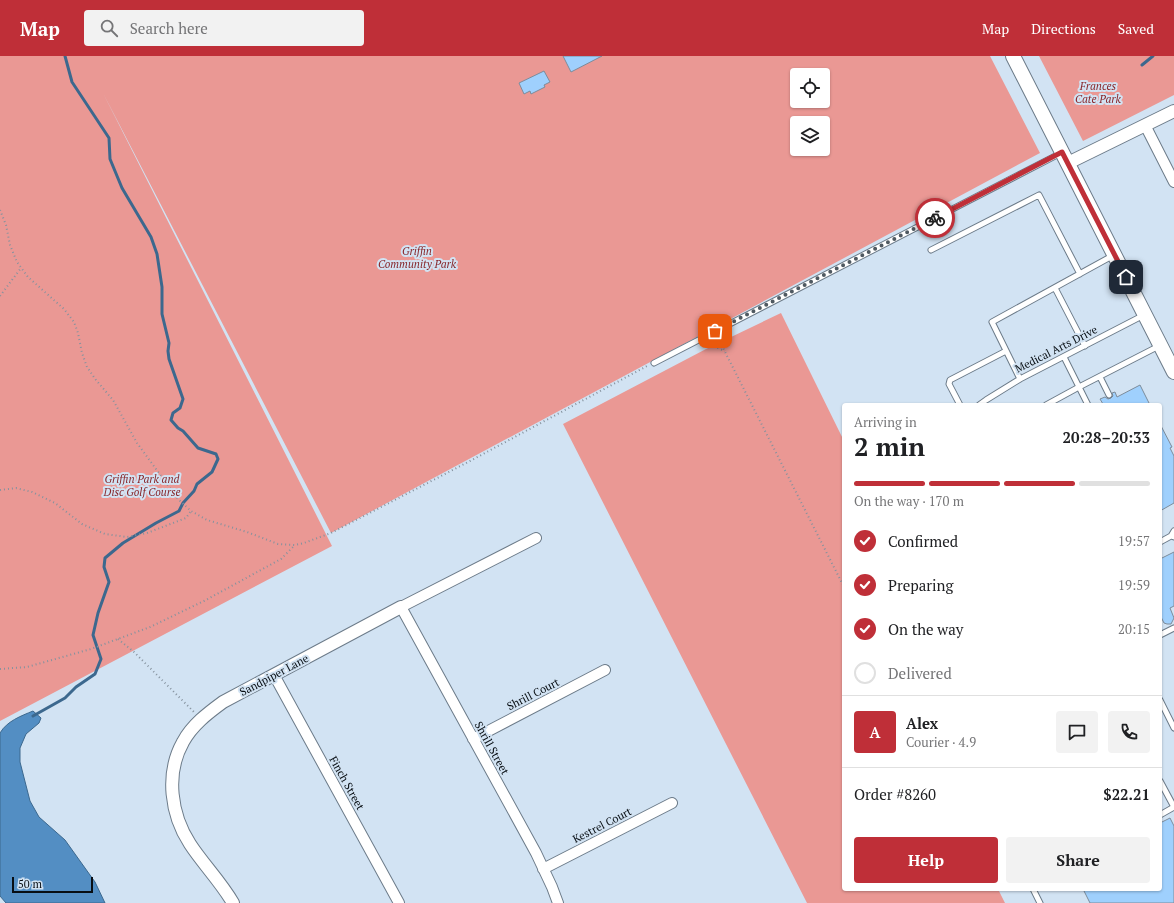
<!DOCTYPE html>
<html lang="en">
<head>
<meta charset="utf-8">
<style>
	body { margin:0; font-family:"PT Serif",serif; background:#f2f2f2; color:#202124; height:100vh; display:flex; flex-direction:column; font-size:15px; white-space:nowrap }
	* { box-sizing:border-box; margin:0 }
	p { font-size:13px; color:#757577 }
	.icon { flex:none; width:22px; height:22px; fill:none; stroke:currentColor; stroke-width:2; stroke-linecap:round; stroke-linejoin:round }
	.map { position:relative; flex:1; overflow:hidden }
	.sheet { position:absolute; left:842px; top:347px; width:320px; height:488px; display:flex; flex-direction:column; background:#fff; border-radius:4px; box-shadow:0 1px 3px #0004 }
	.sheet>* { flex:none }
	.tools { position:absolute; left:790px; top:12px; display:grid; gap:8px }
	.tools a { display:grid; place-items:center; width:40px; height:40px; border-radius:4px; background:#fff; box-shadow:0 1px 3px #0004; font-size:20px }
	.scale { position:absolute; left:12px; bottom:10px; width:81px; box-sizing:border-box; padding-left:4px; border:2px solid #080e13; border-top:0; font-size:11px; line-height:14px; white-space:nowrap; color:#080e13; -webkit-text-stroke:3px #d2e3f3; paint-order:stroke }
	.pin { position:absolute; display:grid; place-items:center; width:34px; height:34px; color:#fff; margin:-17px; border-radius:8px; box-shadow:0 2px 6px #0006 }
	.courier { position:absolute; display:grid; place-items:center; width:40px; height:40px; margin:-20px; border:3px solid #bf2f38; border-radius:50%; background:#fff; color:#222; box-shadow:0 1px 5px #0007 }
	.headline em { font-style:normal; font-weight:600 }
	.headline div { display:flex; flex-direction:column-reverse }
	.headline { display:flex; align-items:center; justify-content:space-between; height:68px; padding:0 12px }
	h1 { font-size:26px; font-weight:600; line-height:30px }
	.bar { display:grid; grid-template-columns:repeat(4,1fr); gap:6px 4px; align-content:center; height:48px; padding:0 12px }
	.bar i { height:5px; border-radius:3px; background:#e0e0e0 }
	.bar .active { background:#bf2f38 }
	.bar p { grid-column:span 4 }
	.line { display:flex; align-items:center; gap:10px; padding:0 12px; border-top:1px solid #e0e0e0 }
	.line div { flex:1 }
	.round { display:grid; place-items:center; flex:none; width:42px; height:42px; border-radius:4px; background:#f2f2f2 }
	ol { padding:0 12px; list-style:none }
	li { display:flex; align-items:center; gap:12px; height:44px }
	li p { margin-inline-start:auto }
	li .icon { padding:4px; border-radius:50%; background:#bf2f38; color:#fff; stroke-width:4 }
	li:last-child { color:#757577 }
	li i { width:22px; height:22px; border:2px solid #e0e0e0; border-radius:50% }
	.cta { display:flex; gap:8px; margin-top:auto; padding:8px 12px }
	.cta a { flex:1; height:46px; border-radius:4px; background:#bf2f38; color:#fff; font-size:16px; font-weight:600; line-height:46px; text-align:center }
	.cta a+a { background:#f2f2f2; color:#202124 }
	header { display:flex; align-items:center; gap:24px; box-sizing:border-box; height:56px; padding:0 20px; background:#bf2f38; color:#fff }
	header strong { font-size:19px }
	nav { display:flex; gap:22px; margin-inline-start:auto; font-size:14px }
	.search { width:280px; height:36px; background:#f2f2f2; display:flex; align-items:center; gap:10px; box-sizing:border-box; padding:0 14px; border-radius:4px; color:#757577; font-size:15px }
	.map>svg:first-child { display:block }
	.green { fill:#ea9894; fill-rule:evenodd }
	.water { fill:#538ec3; stroke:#3c688e }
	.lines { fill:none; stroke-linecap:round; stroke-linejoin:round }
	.stream { stroke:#3c688e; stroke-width:3 }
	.building { fill:#9fd0fd; stroke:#7d8c9b }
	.service-casing { stroke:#6c7b89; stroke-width:7 }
	.minor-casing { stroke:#6c7b89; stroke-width:12 }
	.tertiary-casing { stroke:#6c7b89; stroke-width:14 }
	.secondary-casing { stroke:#6c7b89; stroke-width:16 }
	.path { stroke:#85929e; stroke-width:2; stroke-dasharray:1 3; stroke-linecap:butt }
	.service { stroke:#fff; stroke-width:5 }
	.minor { stroke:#fff; stroke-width:10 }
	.tertiary { stroke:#fff; stroke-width:12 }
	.secondary { stroke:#fff; stroke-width:14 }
	.done { stroke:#4f5961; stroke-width:4; stroke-dasharray:0 7.2 }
	.route { stroke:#bf2f38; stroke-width:5 }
	.labels { text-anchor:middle; stroke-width:4; stroke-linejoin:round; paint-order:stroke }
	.park-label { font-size:11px; font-style:italic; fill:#88272b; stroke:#d2e3f3 }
	.street-label { font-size:11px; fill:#080e13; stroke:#d2e3f3 }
</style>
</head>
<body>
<header>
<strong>Map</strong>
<div class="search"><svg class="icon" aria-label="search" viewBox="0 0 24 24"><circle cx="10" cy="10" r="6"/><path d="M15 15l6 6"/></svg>Search here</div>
<nav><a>Map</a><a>Directions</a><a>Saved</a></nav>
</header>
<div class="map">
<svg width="1174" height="847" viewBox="0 0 1174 847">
	<rect width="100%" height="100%" fill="#d2e3f3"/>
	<path class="green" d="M0,0H990L1040,97L331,477L103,37L332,490L0,665ZM797,19H823V45H797ZM797,67H823V93H797Z
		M1039,0H1174V39L1083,85Z
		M781,257L844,385V833H998L1005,847H807L563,368L706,293Z"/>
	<path class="water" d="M33,655L41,662L39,667L26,678L20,692V706L30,745L39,761L65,784L95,826L105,847H6L0,840V677C7,665 21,660 33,655Z"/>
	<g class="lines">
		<path class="stream" d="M1142,9L1153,0
			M33,660L65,642L76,631L95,618L101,603L93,579L98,557L109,526L104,511L105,502L123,487L156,467L179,455L183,447L194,435L197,428L212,416L218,403L216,398L198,392L183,375L178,372L171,364L173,357L180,352L183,343L169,303L168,295L169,287L162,258V231L157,198L151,181L122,132L110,103L109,82L72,26L65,0"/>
	</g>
	<path class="building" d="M563,0H602L571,16Z
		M544,15L550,26L544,29L545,31L531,38L530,35L524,38L519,27Z
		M1140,329L1150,349H1101L1103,348L1100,343L1105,341L1108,343L1111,342L1113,340L1112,337L1115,336L1117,341Z
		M1160,368L1172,391L1170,392L1174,400V447L1160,455Z
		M1174,496V550L1170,552L1174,562L1171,568H1167L1164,567L1160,559V503Z
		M1170,762L1174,770V847H1090L1083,833H1160V767Z"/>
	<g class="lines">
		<g class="service-casing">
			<path id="service" d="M931,194L1039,139L1080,218
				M1055,232L1085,290
				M1064,301L1079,331L1159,290
				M654,307L1061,97
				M1100,321L1109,339
				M1020,323L992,266L1114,199
				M960,349L949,328L950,324L1006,295
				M979,349L986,344L1020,323L1144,259
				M1046,349L1079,331L1088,349
				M1171,480L1174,475
				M1160,486L1171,480L1174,481
				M1160,579L1174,572
				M1160,644L1174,672
				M1160,725L1174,751
				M1160,759L1174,751
				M1033,833L1040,847"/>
		</g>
		<g class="minor-casing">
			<path id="minor" d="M1145,69L1174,126
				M536,482L401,551L536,797L552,831L558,847
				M274,619L399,847
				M473,683L605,614
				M543,813L672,747"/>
		</g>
		<g class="tertiary-casing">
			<path id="tertiary" d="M1068,107L1174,55
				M233,847C221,826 203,808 190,788C171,759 165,718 183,686C192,669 208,657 223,646L401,551"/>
		</g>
		<g class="secondary-casing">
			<path id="secondary" d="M1013,0L1174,316"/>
		</g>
		<path class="path" d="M0,154L6,169L10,189L17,206L28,221L64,253L74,266L78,277L82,297L87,311L96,324L113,344L137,387L178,443L191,455L207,464L247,476L278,488L295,489L304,487L331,477L470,405L647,310
			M0,240L21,212
			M718,282L844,531
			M712,286L719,293L725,295
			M0,434L16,432L32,436L55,447L82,468L105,478L127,481L147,477L186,462L191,455
			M118,583L134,596L194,656
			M0,613L27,611L91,593L150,571L204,545L281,503L295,489"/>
		<use href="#service" class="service"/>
		<use href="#minor" class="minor"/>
		<use href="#tertiary" class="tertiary"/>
		<use href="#secondary" class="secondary"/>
	</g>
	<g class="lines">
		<path class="done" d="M715,275L935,162"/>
		<path class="route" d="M935,162L1062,96L1126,221"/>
	</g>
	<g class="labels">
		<g class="park-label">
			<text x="1098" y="34">Frances<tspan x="1098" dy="13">Cate Park</tspan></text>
			<text x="417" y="199">Griffin<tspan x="417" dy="13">Community Park</tspan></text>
			<text x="142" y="427">Griffin Park and<tspan x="142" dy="13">Disc Golf Course</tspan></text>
		</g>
		<g class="street-label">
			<text transform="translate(1056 293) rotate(-27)" y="4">Medical Arts Drive</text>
			<text transform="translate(274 619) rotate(-28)" y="4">Sandpiper Lane</text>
			<text transform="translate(533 638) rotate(-27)" y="4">Shrill Court</text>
			<text transform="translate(492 692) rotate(61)" y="4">Shrill Street</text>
			<text transform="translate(347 727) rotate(61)" y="4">Finch Street</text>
			<text transform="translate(602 769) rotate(-27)" y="4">Kestrel Court</text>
		</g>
	</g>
</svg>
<div class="tools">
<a><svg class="icon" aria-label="locate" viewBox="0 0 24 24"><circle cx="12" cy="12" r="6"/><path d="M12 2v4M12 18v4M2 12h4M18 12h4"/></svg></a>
<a><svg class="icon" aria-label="layers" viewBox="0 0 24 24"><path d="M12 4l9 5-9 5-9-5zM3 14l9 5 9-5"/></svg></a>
</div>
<div class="scale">50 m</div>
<div class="pin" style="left:715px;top:275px;background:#ea580c"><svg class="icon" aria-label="bag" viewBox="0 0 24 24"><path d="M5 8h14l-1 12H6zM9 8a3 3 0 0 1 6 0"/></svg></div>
<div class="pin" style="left:1126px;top:221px;background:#1f2937"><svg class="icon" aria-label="home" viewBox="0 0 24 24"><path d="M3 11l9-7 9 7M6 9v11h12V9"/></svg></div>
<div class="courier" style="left:935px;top:162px"><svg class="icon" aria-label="bike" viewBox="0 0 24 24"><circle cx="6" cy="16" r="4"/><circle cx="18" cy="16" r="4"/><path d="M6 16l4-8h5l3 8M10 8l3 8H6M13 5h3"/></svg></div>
<section class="sheet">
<div class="headline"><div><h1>2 min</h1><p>Arriving in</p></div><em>20:28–20:33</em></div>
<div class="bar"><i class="active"></i><i class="active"></i><i class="active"></i><i></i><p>On the way · 170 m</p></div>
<ol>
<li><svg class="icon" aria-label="check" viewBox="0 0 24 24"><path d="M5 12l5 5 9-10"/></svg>Confirmed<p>19:57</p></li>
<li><svg class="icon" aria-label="check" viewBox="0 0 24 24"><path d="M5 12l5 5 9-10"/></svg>Preparing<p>19:59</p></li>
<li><svg class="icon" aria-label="check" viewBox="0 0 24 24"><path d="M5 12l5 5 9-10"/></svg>On the way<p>20:15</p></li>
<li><i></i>Delivered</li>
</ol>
<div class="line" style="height:72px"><b class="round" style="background:#bf2f38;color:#fff">A</b><div><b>Alex</b><p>Courier · 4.9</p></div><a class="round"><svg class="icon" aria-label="chat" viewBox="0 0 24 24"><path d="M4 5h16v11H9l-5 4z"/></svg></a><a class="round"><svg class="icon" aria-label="phone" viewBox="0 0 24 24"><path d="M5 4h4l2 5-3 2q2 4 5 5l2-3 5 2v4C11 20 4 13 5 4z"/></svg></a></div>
<div class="line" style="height:52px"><div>Order #8260</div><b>$22.21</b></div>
<div class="cta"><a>Help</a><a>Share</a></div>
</section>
</div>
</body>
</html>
